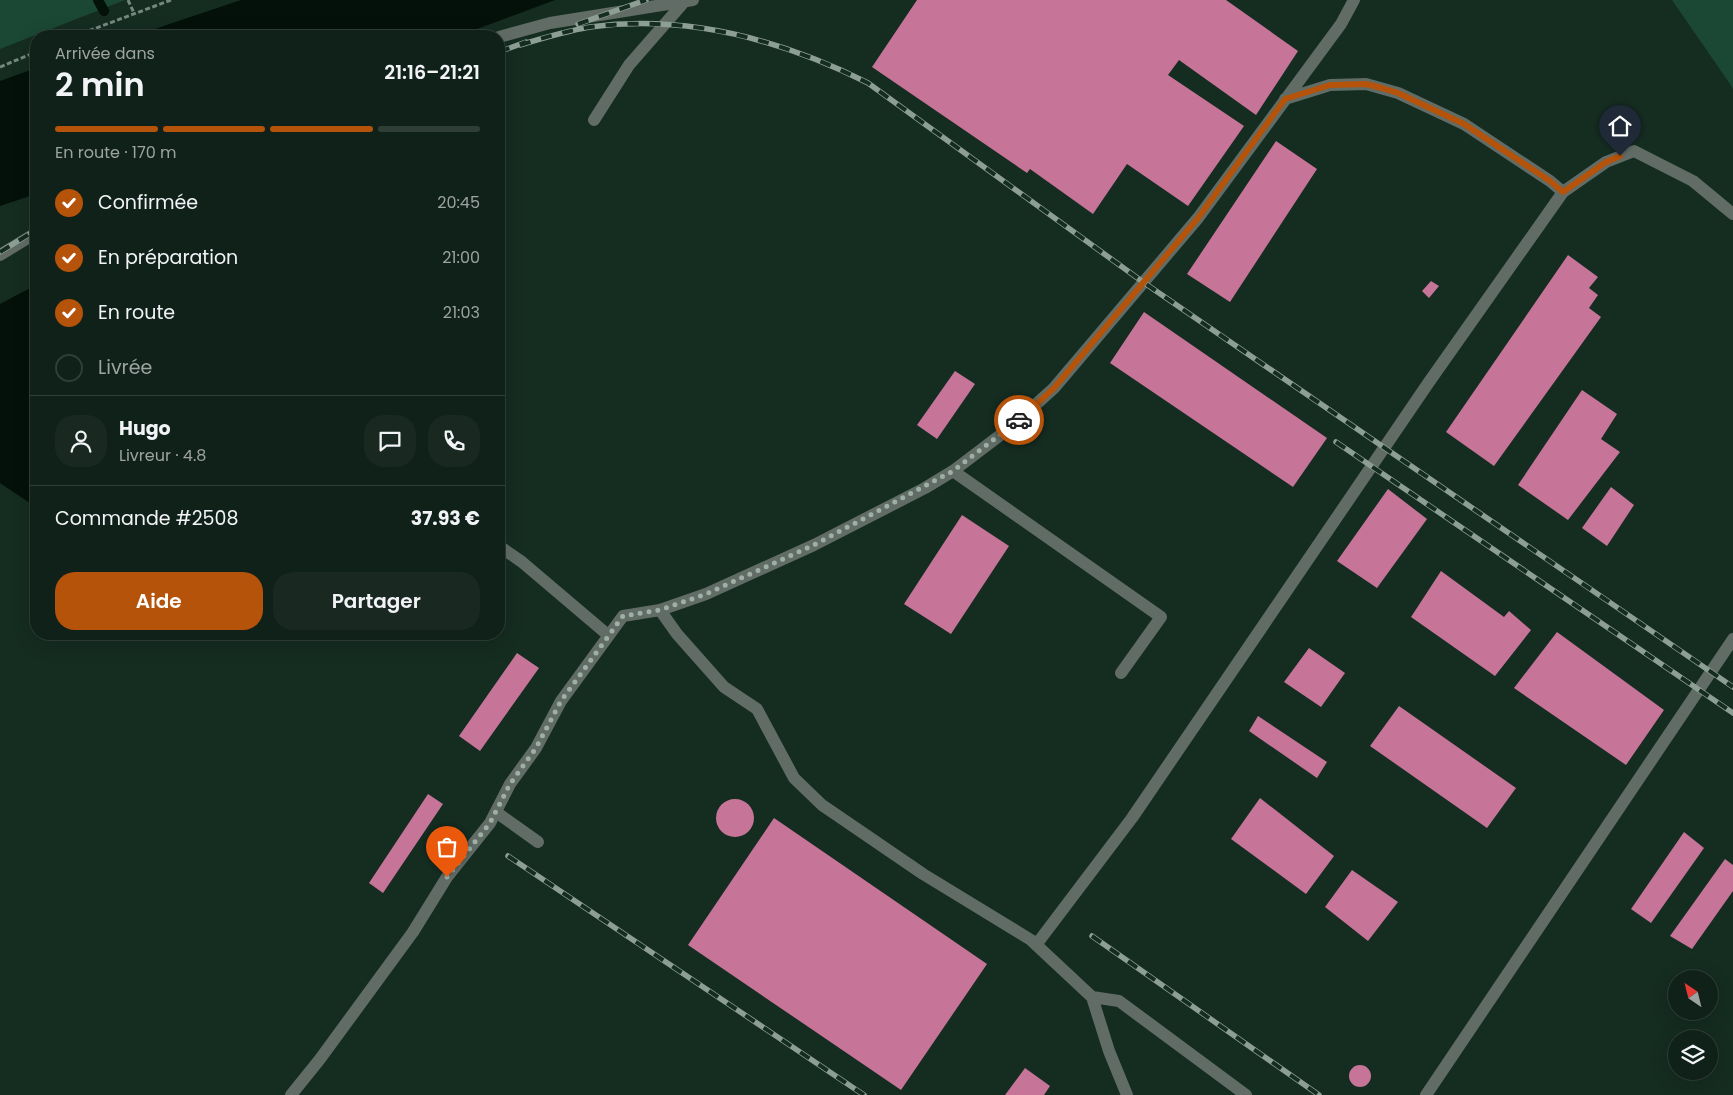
<!DOCTYPE html>
<html lang="fr">
<head>
<meta charset="utf-8">
<style>
	body { margin:0; font-family:Poppins,sans-serif; background:#192922; color:#f1f3f6; height:100vh; display:flex; flex-direction:column; font-size:19px; white-space:nowrap }
	* { box-sizing:border-box; margin:0 }
	p { font-size:16px; color:#9ca3a2 }
	.icon { flex:none; width:28px; height:28px; fill:none; stroke:currentColor; stroke-width:2; stroke-linecap:round; stroke-linejoin:round }
	.map { position:relative; flex:1; overflow:hidden }
	.panel { position:absolute; left:30px; top:30px; width:475px; height:610px; display:flex; flex-direction:column; background:#102119; border-radius:20px; box-shadow:0 5px 20px #0002,0 0 0 1px #303e38 }
	.panel>* { flex:none }
	.needle { width:32px; rotate:325deg }
	.controls { position:absolute; left:1668px; top:970px; display:grid; gap:10px }
	.controls a { display:grid; place-items:center; width:50px; height:50px; border-radius:50%; background:#102119; box-shadow:0 5px 20px #0002,0 0 0 1px #303e38; font-size:25px }
	.pin { position:absolute; display:grid; place-items:center; width:42px; height:42px; color:#fff; margin:-51px -21px; border-radius:50% 50% 50% 0; rotate:-45deg; box-shadow:0 0 5px #0007 }
	.pin .icon { rotate:45deg }
	.courier { position:absolute; display:grid; place-items:center; width:50px; height:50px; margin:-25px; border:4px solid #b45309; border-radius:50%; background:#fff; color:#222; box-shadow:0 1px 6px #0007 }
	.summary em { font-style:normal; font-weight:600 }
	.summary div { display:flex; flex-direction:column-reverse }
	.summary { display:flex; align-items:center; justify-content:space-between; height:85px; padding:0 25px }
	h1 { font-size:32px; font-weight:600; line-height:38px }
	.bar { display:grid; grid-template-columns:repeat(4,1fr); gap:8px 5px; align-content:center; height:60px; padding:0 25px }
	.bar i { height:6px; border-radius:4px; background:#303e38 }
	.bar .selected { background:#b45309 }
	.bar p { grid-column:span 4 }
	.line { display:flex; align-items:center; gap:12px; padding:0 25px; border-top:1px solid #303e38 }
	.line div { flex:1 }
	.round { display:grid; place-items:center; flex:none; width:52px; height:52px; border-radius:20px; background:#192922 }
	ol { padding:0 25px; list-style:none }
	li { display:flex; align-items:center; gap:15px; height:55px }
	li p { margin-inline-start:auto }
	li .icon { padding:5px; border-radius:50%; background:#b45309; color:#fff; stroke-width:4 }
	li:last-child { color:#9ca3a2 }
	li i { width:28px; height:28px; border:2px solid #303e38; border-radius:50% }
	.action { display:flex; gap:10px; margin-top:auto; padding:10px 25px }
	.action a { flex:1; height:58px; border-radius:20px; background:#b45309; color:#fff; font-size:20px; font-weight:600; line-height:58px; text-align:center }
	.action a+a { background:#192922; color:#f1f3f6 }
	.map>svg:first-child { display:block }
	.green { fill:#1a4834 }
	.water { fill:#04100a }
	.lines { fill:none; stroke-linecap:round; stroke-linejoin:round }
	.stream { stroke:#04100a; stroke-width:10 }
	.building { fill:#c67498 }
	.path { stroke:#75887e; stroke-width:3; stroke-dasharray:5 2.5; stroke-linecap:butt }
	.minor { stroke:#616c66; stroke-width:12 }
	.rail-casing { stroke:#8d9f95; stroke-width:5.5 }
	.rail { stroke:#152c21; stroke-width:4; stroke-dasharray:11; stroke-linecap:butt }
	.done { stroke:#9eafa6; stroke-width:5; stroke-dasharray:0 9 }
	.route { stroke:#b45309; stroke-width:6 }
</style>
</head>
<body>
<div class="map">
<svg width="1733" height="1095" viewBox="0 0 1733 1095">
	<rect width="100%" height="100%" fill="#152c21"/>
	<path class="green" d="M0,0H125L0,49Z
		M1672,0H1733V89L1730,84Z"/>
	<path class="water" d="M241,0H555L458,36H134Z
		M36,68V194L0,206V81Z
		M36,285V507L0,483V304Z"/>
	<g class="lines">
		<path class="stream" d="M98,0L104,11"/>
	</g>
	<path class="building" d="M917,0H1226L1298,51L1256,115L1179,60L1168,75L1244,126L1188,206L1127,164L1093,214L1030,169L1027,173L872,67Z
		M1276,141L1317,169L1230,302L1187,274Z
		M1568,255L1598,277L1589,288L1598,295L1589,308L1601,317L1494,466L1446,432Z
		M1431,281L1439,286L1429,298L1422,291Z
		M1144,312L1327,438L1293,487L1110,363Z
		M955,371L975,384L937,439L917,425Z
		M1582,390L1617,414L1601,439L1620,452L1568,520L1518,485Z
		M1611,487L1634,505L1607,546L1582,528Z
		M1388,489L1427,519L1377,588L1337,561Z
		M962,515L1009,546L951,634L904,604Z
		M1441,571L1504,617L1509,611L1531,630L1495,676L1411,617Z
		M1557,632L1664,710L1626,765L1514,688Z
		M1309,648L1345,673L1321,707L1284,682Z
		M517,653L539,668L480,751L459,736Z
		M1399,706L1516,788L1487,828L1370,746Z
		M1258,716L1327,762L1317,778L1249,731Z
		M428,794L443,804L383,893L369,883Z
		M1260,798L1334,856L1306,894L1231,839Z
		M716 818a19 19 0 1 1 38 0a19 19 0 1 1-38 0Z
		M774,818L987,964L901,1090L688,945Z
		M1684,832L1704,848L1651,923L1631,909Z
		M1725,859L1733,865V891L1692,949L1670,936Z
		M1352,870L1398,902L1368,941L1325,907Z
		M1349 1076a11 11 0 1 1 22 0a11 11 0 1 1-22 0Z
		M1025,1068L1050,1086L1044,1095H1005Z"/>
	<g class="lines">
		<path class="path" d="M128,0L134,13
			M75,36L171,0
			M0,67L36,52"/>
		<path class="minor" d="M499,37L550,23L693,0
			M1285,99L1330,85L1366,84L1398,93L1464,124L1550,181L1563,192
			M594,120L629,65L684,2
			M0,255L36,233
			M953,471L1161,617L1121,673
			M499,546L522,562L608,635
			M660,610L677,634L724,687L757,709L794,778L822,805L923,874L1031,940L1092,997L1109,1051L1127,1095
			M496,812L538,842
			M1036,945L1132,818L1429,382L1563,192L1606,162L1634,151L1693,181L1733,214
			M1092,997L1119,1001L1246,1095
			M291,1095L320,1059L413,932L447,877L490,823L510,784L536,748L561,701L623,616L660,610L706,594L814,545L925,488L953,471L1011,427L1054,388L1198,218L1341,24L1354,0
			M1426,1095L1733,639"/>
		<g class="rail-casing">
			<path id="rail" d="M578,24L646,0
				M520,45C543,38 566,31 590,27C687,14 782,40 868,83L1143,282L1733,687
				M499,52L526,42
				M0,252L36,230
				M1336,442L1733,713
				M508,856L864,1095
				M1092,936L1319,1095"/>
		</g>
		<use href="#rail" class="rail"/>
	</g>
	<g class="lines">
		<path class="done" d="M447,877L490,823L510,784L536,748L561,701L623,616L660,610L706,594L814,545L953,471L1019,420"/>
		<path class="route" d="M1019,420L1054,388L1198,218L1285,99L1330,85L1366,84L1382,88L1398,93L1464,124L1550,181L1563,192L1606,162L1620,156"/>
	</g>
</svg>
<div class="controls">
<a><svg class="needle" viewBox="-14 -14 28 28"><path d="M0-13l5 13h-10z" fill="#e53935"/><path d="M0 13l5-13h-10z" fill="#9ca3a2"/></svg></a>
<a><svg class="icon" aria-label="layers" viewBox="0 0 24 24"><path d="M12 4l9 5-9 5-9-5zM3 14l9 5 9-5"/></svg></a>
</div>
<div class="pin" style="left:447px;top:877px;background:#ea580c"><svg class="icon" aria-label="bag" viewBox="0 0 24 24"><path d="M5 8h14l-1 12H6zM9 8a3 3 0 0 1 6 0"/></svg></div>
<div class="pin" style="left:1620px;top:156px;background:#1f2937"><svg class="icon" aria-label="home" viewBox="0 0 24 24"><path d="M3 11l9-7 9 7M6 9v11h12V9"/></svg></div>
<div class="courier" style="left:1019px;top:420px"><svg class="icon" aria-label="car" viewBox="0 0 24 24"><path d="M5 17H2v-5l4-1 3-4h7l3 4 3 1v5h-3M9 17h6M6 11h13"/><circle cx="7" cy="17" r="2"/><circle cx="17" cy="17" r="2"/></svg></div>
<section class="panel">
<div class="summary"><div><h1>2 min</h1><p>Arrivée dans</p></div><em>21:16–21:21</em></div>
<div class="bar"><i class="selected"></i><i class="selected"></i><i class="selected"></i><i></i><p>En route · 170 m</p></div>
<ol>
<li><svg class="icon" aria-label="check" viewBox="0 0 24 24"><path d="M5 12l5 5 9-10"/></svg>Confirmée<p>20:45</p></li>
<li><svg class="icon" aria-label="check" viewBox="0 0 24 24"><path d="M5 12l5 5 9-10"/></svg>En préparation<p>21:00</p></li>
<li><svg class="icon" aria-label="check" viewBox="0 0 24 24"><path d="M5 12l5 5 9-10"/></svg>En route<p>21:03</p></li>
<li><i></i>Livrée</li>
</ol>
<div class="line" style="height:90px"><a class="round"><svg class="icon" aria-label="person" viewBox="0 0 24 24"><circle cx="12" cy="8" r="4"/><path d="M4 21q1-7 8-7t8 7"/></svg></a><div><b>Hugo</b><p>Livreur · 4.8</p></div><a class="round"><svg class="icon" aria-label="chat" viewBox="0 0 24 24"><path d="M4 5h16v11H9l-5 4z"/></svg></a><a class="round"><svg class="icon" aria-label="phone" viewBox="0 0 24 24"><path d="M5 4h4l2 5-3 2q2 4 5 5l2-3 5 2v4C11 20 4 13 5 4z"/></svg></a></div>
<div class="line" style="height:65px"><div>Commande #2508</div><b>37.93 €</b></div>
<div class="action"><a>Aide</a><a>Partager</a></div>
</section>
</div>
</body>
</html>
